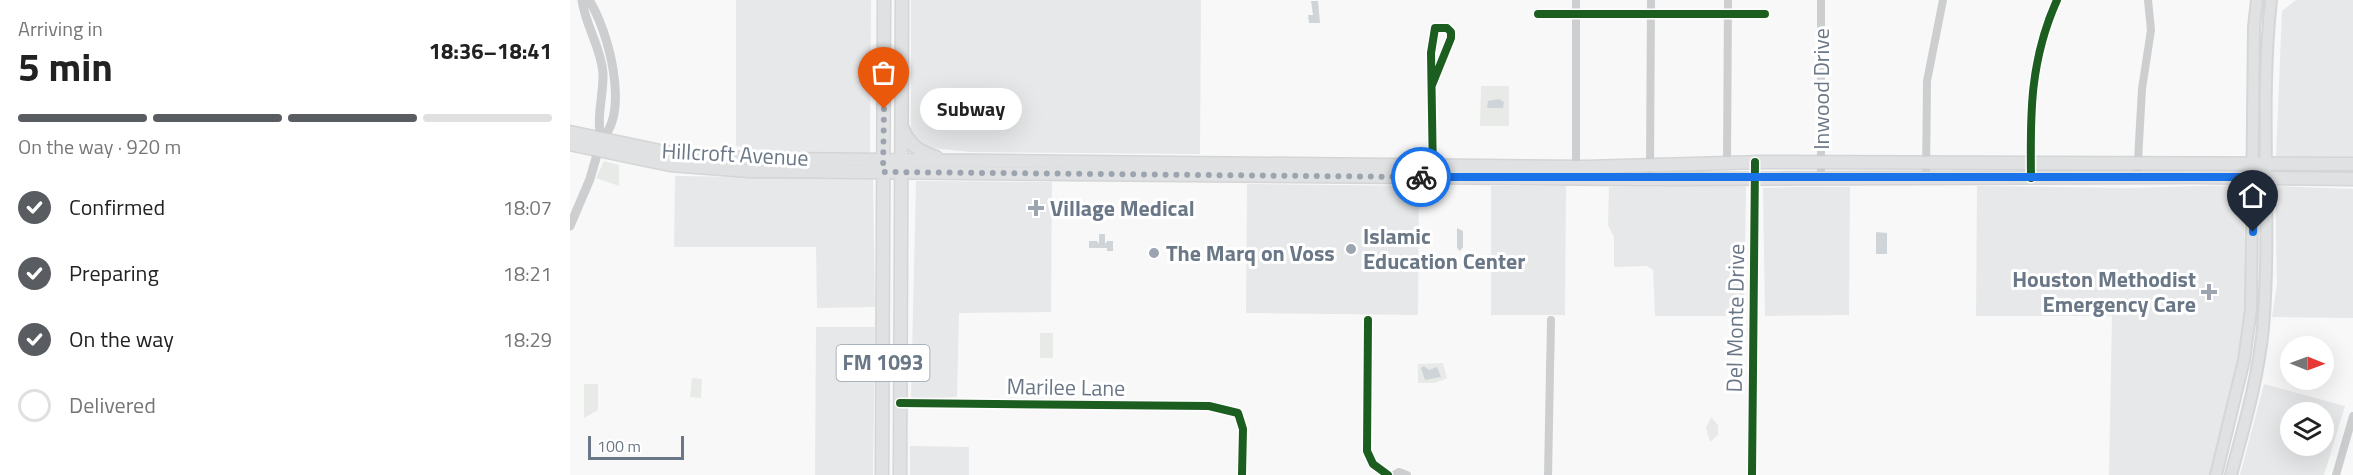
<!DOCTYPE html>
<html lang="en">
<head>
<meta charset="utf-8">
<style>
	body { margin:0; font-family:"Titillium Web",sans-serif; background:#f6f6f6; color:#222; height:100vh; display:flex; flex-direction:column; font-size:22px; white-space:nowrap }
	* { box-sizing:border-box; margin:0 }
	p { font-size:20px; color:#767676 }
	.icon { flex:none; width:33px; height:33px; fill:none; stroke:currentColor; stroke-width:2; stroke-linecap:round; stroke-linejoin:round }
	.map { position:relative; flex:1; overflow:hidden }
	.panel { display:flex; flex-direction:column; background:#fff; width:570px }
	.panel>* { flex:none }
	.needle { width:39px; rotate:91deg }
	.buttons { position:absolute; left:1710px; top:336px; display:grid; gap:12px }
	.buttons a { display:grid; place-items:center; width:54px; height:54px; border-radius:50%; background:#fff; box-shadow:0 6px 24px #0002; font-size:30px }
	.scale { position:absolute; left:18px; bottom:15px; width:96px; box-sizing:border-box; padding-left:6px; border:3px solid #6a7787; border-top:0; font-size:16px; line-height:21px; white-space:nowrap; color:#6a7787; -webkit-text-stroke:4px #fff; paint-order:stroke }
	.pin { position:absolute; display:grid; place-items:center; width:51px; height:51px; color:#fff; margin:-62px -26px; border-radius:50% 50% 50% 0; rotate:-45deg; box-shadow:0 0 6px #0007 }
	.pin .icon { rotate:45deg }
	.courier { position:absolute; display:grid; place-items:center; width:60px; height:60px; margin:-30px; border:4px solid #1a73e8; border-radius:50%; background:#fff; color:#222; box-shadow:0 2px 8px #0007 }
	.bubble { position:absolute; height:42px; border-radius:21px; background:#fff; box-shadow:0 6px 24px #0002; font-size:20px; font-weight:700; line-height:42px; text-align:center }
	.overview em { font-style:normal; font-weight:700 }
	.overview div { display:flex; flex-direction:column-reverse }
	.overview { display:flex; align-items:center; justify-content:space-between; height:102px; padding:0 18px }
	h1 { font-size:39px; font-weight:700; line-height:45px }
	.bar { display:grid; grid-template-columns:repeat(4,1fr); gap:9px 6px; align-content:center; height:72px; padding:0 18px }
	.bar i { height:8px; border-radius:4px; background:#e0e0e0 }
	.bar .current { background:#595c61 }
	.bar p { grid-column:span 4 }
	ol { padding:0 18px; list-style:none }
	li { display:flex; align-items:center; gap:18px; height:66px }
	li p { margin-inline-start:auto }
	li .icon { padding:6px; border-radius:50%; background:#595c61; color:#fff; stroke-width:4 }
	li:last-child { color:#767676 }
	li i { width:33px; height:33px; border:3px solid #e0e0e0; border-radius:50% }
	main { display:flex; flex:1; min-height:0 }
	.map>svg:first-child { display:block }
	.built { fill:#e7e8e9; fill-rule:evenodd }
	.green { fill:#e7eae6 }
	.water { fill:#cfd4d8 }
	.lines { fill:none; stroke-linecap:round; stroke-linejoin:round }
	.secondary-casing { stroke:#d5d6d7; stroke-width:14 }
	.primary-casing { stroke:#d4d5d6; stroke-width:15 }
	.minor { stroke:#cdcecf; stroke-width:8 }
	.tertiary { stroke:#cdcecf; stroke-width:9 }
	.secondary { stroke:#e0e1e2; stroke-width:10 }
	.primary { stroke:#e0e1e2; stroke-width:12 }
	.cycleway-casing { stroke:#fff; stroke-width:11 }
	.cycleway { stroke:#1b5e20; stroke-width:8 }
	.done { stroke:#9ca4af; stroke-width:6; stroke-dasharray:0 10.8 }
	.route { stroke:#1a73e8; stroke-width:8 }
	.poi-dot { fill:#9ca4af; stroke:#fff; stroke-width:2 }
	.labels { text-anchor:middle; stroke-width:6; stroke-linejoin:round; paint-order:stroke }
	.shield { fill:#fff; stroke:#97a0ab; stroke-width:1.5 }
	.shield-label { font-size:21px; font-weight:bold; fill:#6a7787 }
	.street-label { font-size:22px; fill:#6a7787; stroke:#fff }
	.poi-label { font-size:22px; font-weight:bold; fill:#6a7787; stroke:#fff; text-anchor:start }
</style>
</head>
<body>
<main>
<section class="panel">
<div class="overview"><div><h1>5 min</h1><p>Arriving in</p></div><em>18:36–18:41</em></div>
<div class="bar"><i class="current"></i><i class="current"></i><i class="current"></i><i></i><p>On the way · 920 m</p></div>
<ol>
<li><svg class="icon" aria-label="check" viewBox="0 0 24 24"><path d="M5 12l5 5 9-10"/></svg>Confirmed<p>18:07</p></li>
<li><svg class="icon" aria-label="check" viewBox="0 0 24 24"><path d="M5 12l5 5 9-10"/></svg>Preparing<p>18:21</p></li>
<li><svg class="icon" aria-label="check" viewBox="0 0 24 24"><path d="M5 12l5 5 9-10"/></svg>On the way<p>18:29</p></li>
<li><i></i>Delivered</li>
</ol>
</section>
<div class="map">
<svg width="1783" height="475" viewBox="0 0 1783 475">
	<rect width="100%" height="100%" fill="#f8f8f8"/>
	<path class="built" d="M166,0H301L300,156L219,155L166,146Z
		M341,0H631L630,154L400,152L353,147L341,134Z
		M1726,0H1783V160L1706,156L1712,11Z
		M105,176L303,179L305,307L247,308L246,247H104Z
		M346,181L482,182L481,312L389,313L387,397L341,399Z
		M677,184L849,186L848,315L676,313Z
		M1169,185L1176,187L1174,316H1085L1083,270L1077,266L1044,267V237L1038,225L1039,187Z
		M1674,185L1675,304L1665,375L1639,475H1539L1542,316H1406L1407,186L1560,188Z
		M921,186H996L995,315H921Z
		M1705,186L1783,189V318L1702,317L1707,284Z
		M1222,187H1280L1279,315L1195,316L1193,188Z
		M246,327H305L303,475H245Z
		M1694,384L1775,406L1754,475H1670ZM1720,412H1754V446H1720Z
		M340,446L399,447V475H340Z"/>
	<path class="green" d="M911,86H939V126H910Z
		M34,161L49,165V186L26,178Z
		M470,333H483V358H470Z
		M873,363L877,378L865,383H848V364Z
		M122,378L132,379L131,398L120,397Z
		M14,384H28V410L14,418Z
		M1141,417L1148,425V435L1140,442L1136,428Z"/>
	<path class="water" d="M741,1H748L750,23H739L738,15H743Z
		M929,99L934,102L933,108H917L918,101Z
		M887,228L893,231V247L890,251L887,248Z
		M1306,232L1317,233V254H1306Z
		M529,234H535V244L537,241H543V251H537V248H519V241H527L529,244Z
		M854,366L859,370L867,367L871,377L855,380L851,368Z"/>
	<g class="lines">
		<g class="secondary-casing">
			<path id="secondary" d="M1646,475L1674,360L1681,309L1684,27L1687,0
				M1661,475C1674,426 1688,379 1693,328C1702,219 1689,109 1701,0"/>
		</g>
		<g class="primary-casing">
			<path id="primary" d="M333,129C339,145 350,152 366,157
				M0,132L95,152L132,157L209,159L1016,167L1193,162L1783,164
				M0,144L100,165L179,171L1066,179L1625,177L1783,179
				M312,475L314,0
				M330,475L332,0"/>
		</g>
		<path class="minor" d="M968,14H1195
			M862,85L881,38V32L877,28H865L861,53L863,167
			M1157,162L1158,0
			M1080,169L1081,0
			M1006,171V0
			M1356,177L1357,81L1373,0
			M1251,178V0
			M1461,178C1460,113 1460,60 1487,0
			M1567,178L1572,89L1581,30L1578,0
			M798,320L797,451L803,464L818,475
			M330,403L639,406L668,413L673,429L672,475
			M824,475L829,472L837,475
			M978,475L981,320
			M1766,475L1783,416"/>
		<path class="tertiary" d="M12,0C15,25 31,47 33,73C34,93 25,122 32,139
			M19,0C38,30 60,110 32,139
			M0,226L20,179L30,144
			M1182,475L1185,162"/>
		<use href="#secondary" class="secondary"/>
		<use href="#primary" class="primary"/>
		<g class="cycleway-casing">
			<path id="cycleway" d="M968,14H1195
				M862,85L881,38V32L877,28H865L861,53L863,177
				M1461,178C1460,113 1460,60 1487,0
				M798,320L797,451L803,464L818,475
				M330,403L639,406L668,413L673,429L672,475
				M1182,475L1185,162"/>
		</g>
		<use href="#cycleway" class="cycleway"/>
	</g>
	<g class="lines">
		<path class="done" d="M314,109L313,172L851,177"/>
		<path class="route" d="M851,177H1684L1683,232"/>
	</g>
	<g class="poi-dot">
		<path d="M463 199h6v6h6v6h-6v6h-6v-6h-6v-6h6z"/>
		<circle cx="781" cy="249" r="6"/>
		<circle cx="584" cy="253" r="6"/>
		<path d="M1636 283h6v6h6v6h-6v6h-6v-6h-6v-6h6z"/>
	</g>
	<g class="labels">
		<rect class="shield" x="266.5" y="345" width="93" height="36" rx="4.5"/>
		<g class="shield-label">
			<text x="313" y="370">FM 1093</text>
		</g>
		<g class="street-label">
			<text transform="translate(1251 89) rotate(-90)" y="8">Inwood Drive</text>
			<text transform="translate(165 154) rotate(3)" y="8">Hillcroft Avenue</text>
			<text transform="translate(1165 318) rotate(-89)" y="8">Del Monte Drive</text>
			<text transform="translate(496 387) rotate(1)" y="8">Marilee Lane</text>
		</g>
		<g class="poi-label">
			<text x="480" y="216">Village Medical</text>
			<text x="793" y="244">Islamic<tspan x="793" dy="25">Education Center</tspan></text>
			<text x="596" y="261">The Marq on Voss</text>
			<text x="1626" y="287" text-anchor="end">Houston Methodist<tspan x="1626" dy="25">Emergency Care</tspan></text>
		</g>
	</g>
</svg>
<div class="buttons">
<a><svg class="needle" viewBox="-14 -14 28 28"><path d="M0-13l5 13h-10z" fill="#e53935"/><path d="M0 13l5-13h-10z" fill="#767676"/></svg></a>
<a><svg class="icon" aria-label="layers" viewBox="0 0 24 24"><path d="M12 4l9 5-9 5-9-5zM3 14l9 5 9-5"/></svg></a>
</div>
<div class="scale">100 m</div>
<div class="pin" style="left:314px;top:109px;background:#ea580c"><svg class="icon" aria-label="bag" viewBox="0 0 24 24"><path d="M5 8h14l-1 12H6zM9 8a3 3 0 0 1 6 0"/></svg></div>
<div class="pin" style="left:1683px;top:232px;background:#1f2937"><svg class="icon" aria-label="home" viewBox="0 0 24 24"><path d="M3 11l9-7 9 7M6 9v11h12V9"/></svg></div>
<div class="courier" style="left:851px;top:177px"><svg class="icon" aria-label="bike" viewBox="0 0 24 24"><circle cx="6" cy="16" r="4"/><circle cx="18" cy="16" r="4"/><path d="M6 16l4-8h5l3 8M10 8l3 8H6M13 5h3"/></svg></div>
<div class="bubble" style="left:350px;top:88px;width:102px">Subway</div>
</div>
</main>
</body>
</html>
